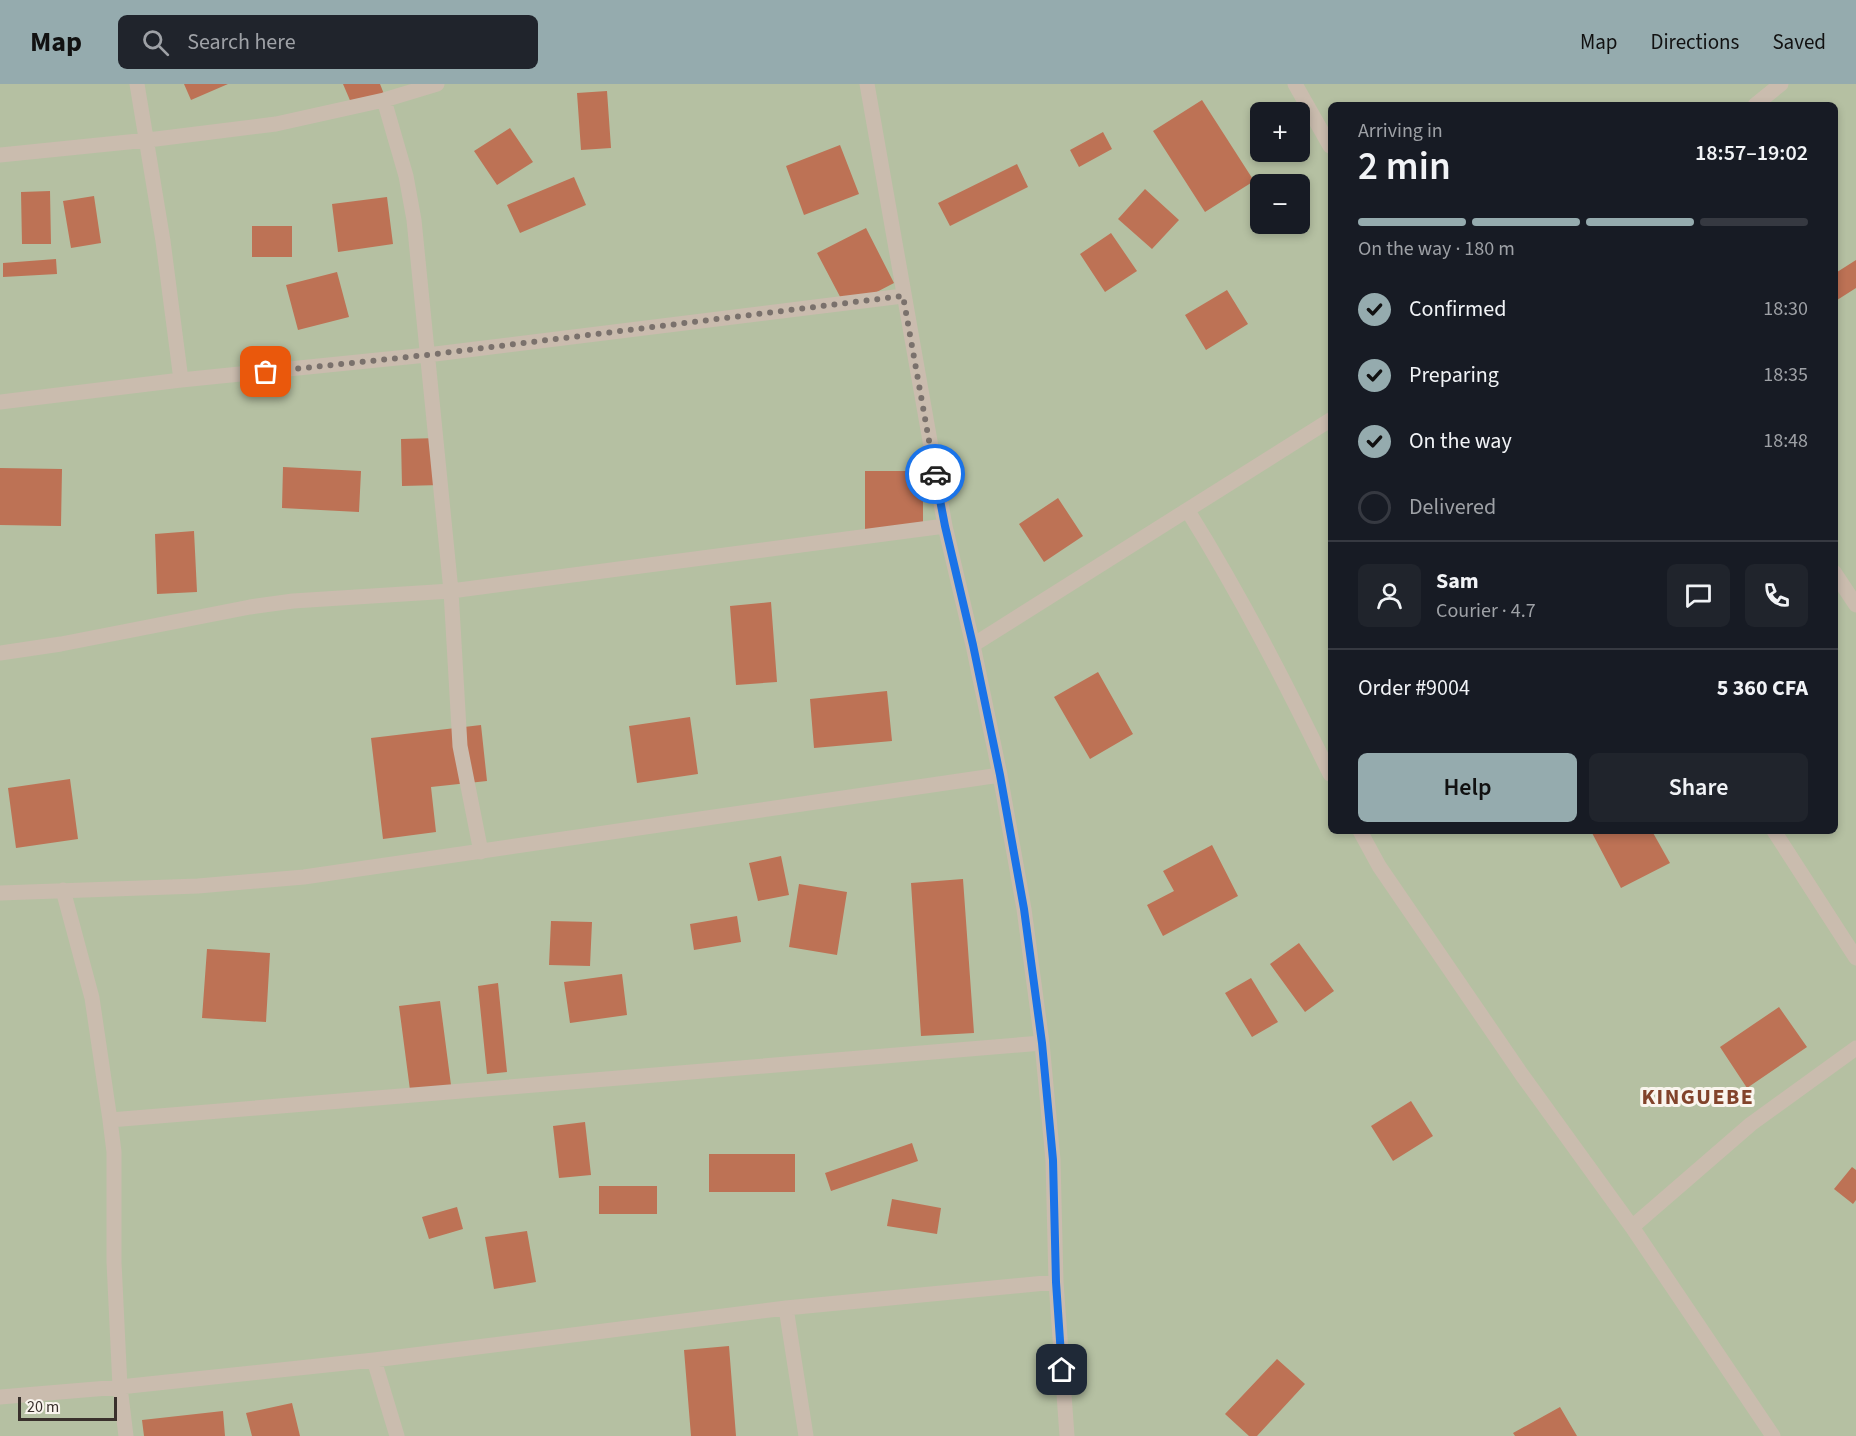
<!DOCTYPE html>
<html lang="en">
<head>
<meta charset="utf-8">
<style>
	body { margin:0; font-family:"Source Sans 3",sans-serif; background:#20242c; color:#f1f3f6; height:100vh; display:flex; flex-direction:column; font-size:22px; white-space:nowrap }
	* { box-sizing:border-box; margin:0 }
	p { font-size:20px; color:#9ea1a6 }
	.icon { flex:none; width:33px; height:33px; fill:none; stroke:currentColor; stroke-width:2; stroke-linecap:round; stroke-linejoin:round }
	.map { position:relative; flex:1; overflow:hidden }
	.drawer { position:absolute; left:1328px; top:18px; width:510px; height:732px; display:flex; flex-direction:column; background:#171b24; border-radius:9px; box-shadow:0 3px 9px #0003 }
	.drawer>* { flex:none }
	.fabs { position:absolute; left:1250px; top:18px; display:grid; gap:12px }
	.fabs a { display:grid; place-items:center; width:60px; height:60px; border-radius:9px; background:#171b24; box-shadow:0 3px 9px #0003; font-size:30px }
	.scale { position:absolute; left:18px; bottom:15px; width:99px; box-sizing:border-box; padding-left:6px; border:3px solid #39302c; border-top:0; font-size:16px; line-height:21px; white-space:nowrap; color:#39302c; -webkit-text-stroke:4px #faf5ee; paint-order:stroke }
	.pin { position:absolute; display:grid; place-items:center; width:51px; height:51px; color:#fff; margin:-26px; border-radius:12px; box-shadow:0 3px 9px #0006 }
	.courier { position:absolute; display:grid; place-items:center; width:60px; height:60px; margin:-30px; border:4px solid #1a73e8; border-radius:50%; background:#fff; color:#222; box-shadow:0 2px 8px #0007 }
	.overview em { font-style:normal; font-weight:600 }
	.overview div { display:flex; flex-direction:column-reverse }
	.overview { display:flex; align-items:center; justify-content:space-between; height:102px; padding:0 30px }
	h1 { font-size:39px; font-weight:600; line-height:45px }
	.bar { display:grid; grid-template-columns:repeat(4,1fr); gap:9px 6px; align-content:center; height:72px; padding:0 30px }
	.bar i { height:8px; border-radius:4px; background:#363941 }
	.bar .selected { background:#95abae }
	.bar p { grid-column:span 4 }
	.line { display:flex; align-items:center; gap:15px; padding:0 30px; border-top:2px solid #363941 }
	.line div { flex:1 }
	.round { display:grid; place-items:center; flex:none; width:63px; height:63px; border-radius:9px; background:#20242c }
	ol { padding:0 30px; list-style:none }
	li { display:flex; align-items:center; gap:18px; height:66px }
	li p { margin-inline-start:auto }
	li .icon { padding:6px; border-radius:50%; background:#95abae; color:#111; stroke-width:4 }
	li:last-child { color:#9ea1a6 }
	li i { width:33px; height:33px; border:3px solid #363941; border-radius:50% }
	.button { display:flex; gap:12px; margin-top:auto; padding:12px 30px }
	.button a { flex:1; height:69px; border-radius:9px; background:#95abae; color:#111; font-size:24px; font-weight:600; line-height:69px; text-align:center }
	.button a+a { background:#20242c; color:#f1f3f6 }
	header { display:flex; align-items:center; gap:36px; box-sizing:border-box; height:84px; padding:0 30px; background:#95abae; color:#111 }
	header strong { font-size:28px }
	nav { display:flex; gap:33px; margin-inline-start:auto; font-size:21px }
	.search { width:420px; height:54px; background:#20242c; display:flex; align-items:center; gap:15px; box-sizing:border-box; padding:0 21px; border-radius:9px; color:#9ea1a6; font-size:22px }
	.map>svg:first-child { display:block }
	.grass { fill:#b5c0a2; fill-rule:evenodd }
	.building { fill:#bd7255 }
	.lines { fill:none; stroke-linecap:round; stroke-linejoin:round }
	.minor { stroke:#cabcae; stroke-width:15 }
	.done { stroke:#7a716c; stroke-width:6; stroke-dasharray:0 10.8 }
	.route { stroke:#1a73e8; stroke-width:8 }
	.labels { text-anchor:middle; stroke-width:6; stroke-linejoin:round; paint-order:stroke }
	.district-label { font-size:22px; font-weight:bold; letter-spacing:1.5px; fill:#82432b; stroke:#faf5ee }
</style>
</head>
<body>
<header>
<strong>Map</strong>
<div class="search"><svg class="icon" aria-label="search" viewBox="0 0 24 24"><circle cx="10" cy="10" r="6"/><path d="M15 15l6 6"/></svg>Search here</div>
<nav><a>Map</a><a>Directions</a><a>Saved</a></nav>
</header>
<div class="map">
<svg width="1856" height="1352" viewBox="0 0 1856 1352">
	<rect width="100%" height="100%" fill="#f2ebe2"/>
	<path class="grass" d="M0,0H1856V1352H0ZM1330,21H1834V747H1330ZM1260,28H1299V68H1260ZM1260,100H1299V140H1260Z"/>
	<path class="building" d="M184,0H228L191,16Z
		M343,0H380L386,15L355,28Z
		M607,7L611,64L581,66L577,9Z
		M1202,16L1254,97L1205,128L1153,47Z
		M510,44L533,78L497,101L474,67Z
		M1103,48L1112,65L1079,83L1070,66Z
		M840,61L859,110L804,131L786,82Z
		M1017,80L1028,103L950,142L938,119Z
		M574,93L586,121L520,149L507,121Z
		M1145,105L1179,136L1152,165L1118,135Z
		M50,107L51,160H22L21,108Z
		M94,112L101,159L71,164L63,117Z
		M387,113L393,160L338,168L332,120Z
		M252,142H292V173H252Z
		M866,144L894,199L846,224L817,169Z
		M1111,149L1137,187L1105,208L1080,170Z
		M56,175L57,190L3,193V179Z
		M1856,176V204L1834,218V190Z
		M337,188L349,233L298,246L286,201Z
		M1227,206L1248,240L1206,266L1185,231Z
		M439,354L441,401L402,402L401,355Z
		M283,383L361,387L359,428L282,424Z
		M0,384L62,385L61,442L0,441Z
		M865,387H923V446H865Z
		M1058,414L1083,452L1044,478L1019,440Z
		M194,447L197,508L157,510L155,450Z
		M771,518L777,598L736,601L730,522Z
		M1098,588L1133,650L1090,675L1054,613Z
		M887,607L892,657L814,664L810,615Z
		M690,633L698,690L637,699L629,642Z
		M481,641L487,697L431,703L436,748L383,755L371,654Z
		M70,695L78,755L16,764L8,704Z
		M1591,747H1652L1670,779L1621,804Z
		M1212,761L1238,812L1163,852L1147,821L1174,807L1163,787Z
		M781,772L789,811L758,817L749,779Z
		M963,795L974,949L921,952L911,799Z
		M799,800L847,808L837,871L789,863Z
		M737,832L741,858L694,866L690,840Z
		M551,837L592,838L590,882L549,881Z
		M1299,859L1334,907L1305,928L1270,880Z
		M207,865L270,869L266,938L202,934Z
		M622,890L627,931L570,939L564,898Z
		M1251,894L1278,938L1252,953L1225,909Z
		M498,899L507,988L487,990L478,902Z
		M440,917L451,1001L410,1006L399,922Z
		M1779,923L1807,963L1747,1004L1720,963Z
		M1411,1017L1433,1052L1393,1077L1371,1042Z
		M585,1038L591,1091L559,1094L553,1042Z
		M912,1059L918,1077L831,1107L825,1089Z
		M709,1070H795V1108H709Z
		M1852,1083L1856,1086V1116L1853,1120L1834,1105Z
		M599,1102H657V1130H599Z
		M892,1115L941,1124L937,1150L887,1142Z
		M457,1123L463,1145L429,1155L422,1133Z
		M527,1147L536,1198L494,1205L485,1153Z
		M729,1262L736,1352H691L684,1266Z
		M1277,1275L1305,1300L1257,1352H1249L1225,1330Z
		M292,1319L300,1352H252L246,1329Z
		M1560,1323L1577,1352H1515L1513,1349Z
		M223,1327L225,1352H144L142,1336Z"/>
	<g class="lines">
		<path class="minor" d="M137,0L163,157L181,296
			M867,0L945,442L973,561L1000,691L1024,825L1042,959L1053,1076L1056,1198L1067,1352
			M1295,0L1330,62
			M384,16L406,92L414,136L451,507L460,662L481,768
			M1755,21L1781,0
			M0,71L148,56L276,40L384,16L437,0
			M0,318L181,296L427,271L903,212
			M1188,427C1241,512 1286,600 1330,690
			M1834,488L1856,521
			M973,561L1330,336
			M0,569L61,560L250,523L293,517L451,507L945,442
			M1360,747L1379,782L1522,991L1632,1143L1773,1352
			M1774,747L1856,874
			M63,806L92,914L110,1036L114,1068V1178L120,1303L126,1352
			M0,809L198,802L304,793L1000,691
			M110,1036L1042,959
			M1632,1143L1751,1040L1856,964
			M786,1224L806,1352
			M374,1276L397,1352
			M0,1313L120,1303L374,1276L786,1224L1056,1198"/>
	</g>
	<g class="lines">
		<path class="done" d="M266,288L427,271L903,212L935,390"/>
		<path class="route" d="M935,390L945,442L973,561L1000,691L1024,825L1042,959L1053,1076L1056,1198L1062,1286"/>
	</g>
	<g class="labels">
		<g class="district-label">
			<text x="1698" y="1020">KINGUEBE</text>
		</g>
	</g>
</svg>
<div class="fabs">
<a>+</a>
<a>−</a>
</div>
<div class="scale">20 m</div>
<div class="pin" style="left:266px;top:288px;background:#ea580c"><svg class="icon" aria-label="bag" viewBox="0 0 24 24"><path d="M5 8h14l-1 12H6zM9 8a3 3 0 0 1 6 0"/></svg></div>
<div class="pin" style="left:1062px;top:1286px;background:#1f2937"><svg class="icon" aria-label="home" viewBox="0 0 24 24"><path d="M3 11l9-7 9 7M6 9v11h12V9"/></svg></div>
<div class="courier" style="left:935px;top:390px"><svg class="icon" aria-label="car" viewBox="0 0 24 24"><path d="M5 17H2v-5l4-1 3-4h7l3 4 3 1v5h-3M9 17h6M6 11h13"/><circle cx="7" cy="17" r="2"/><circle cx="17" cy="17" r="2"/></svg></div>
<section class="drawer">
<div class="overview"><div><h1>2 min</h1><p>Arriving in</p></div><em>18:57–19:02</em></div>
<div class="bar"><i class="selected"></i><i class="selected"></i><i class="selected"></i><i></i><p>On the way · 180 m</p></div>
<ol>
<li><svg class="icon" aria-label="check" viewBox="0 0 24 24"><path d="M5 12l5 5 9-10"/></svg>Confirmed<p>18:30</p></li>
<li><svg class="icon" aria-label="check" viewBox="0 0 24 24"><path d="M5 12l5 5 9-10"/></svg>Preparing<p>18:35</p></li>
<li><svg class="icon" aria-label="check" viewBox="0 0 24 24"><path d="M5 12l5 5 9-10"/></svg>On the way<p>18:48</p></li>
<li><i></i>Delivered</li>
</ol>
<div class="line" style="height:108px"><a class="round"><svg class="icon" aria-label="person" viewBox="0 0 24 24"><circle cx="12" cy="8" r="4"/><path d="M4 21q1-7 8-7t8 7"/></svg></a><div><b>Sam</b><p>Courier · 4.7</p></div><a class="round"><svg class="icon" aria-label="chat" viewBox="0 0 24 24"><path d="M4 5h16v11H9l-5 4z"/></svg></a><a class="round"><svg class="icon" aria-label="phone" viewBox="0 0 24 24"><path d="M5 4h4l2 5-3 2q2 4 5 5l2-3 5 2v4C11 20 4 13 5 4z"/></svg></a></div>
<div class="line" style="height:78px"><div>Order #9004</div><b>5 360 CFA</b></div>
<div class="button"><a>Help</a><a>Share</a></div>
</section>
</div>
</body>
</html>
